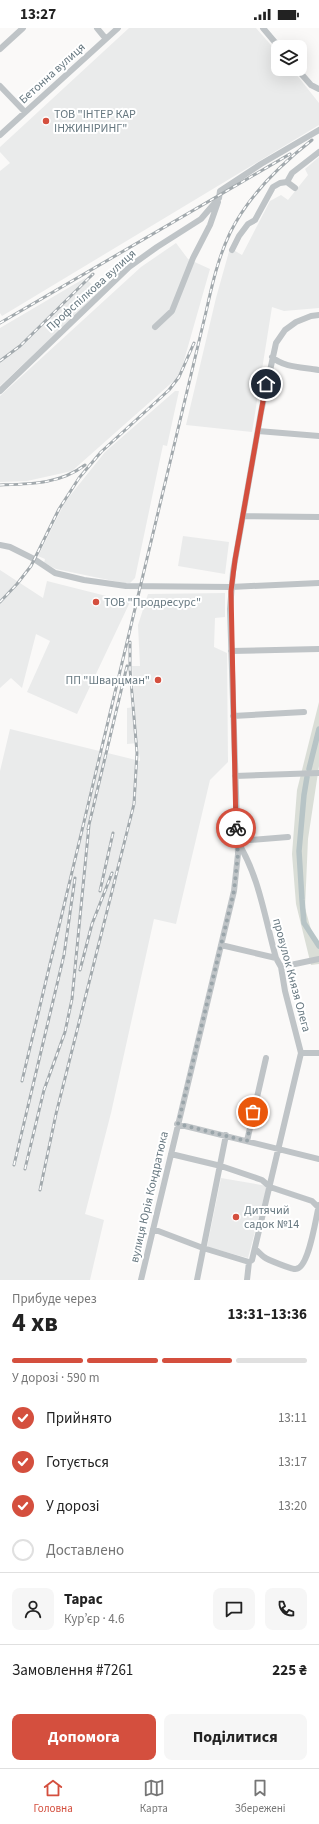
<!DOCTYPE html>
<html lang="uk">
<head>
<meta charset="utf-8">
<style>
	body { margin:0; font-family:"Source Sans 3",sans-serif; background:#f6f6f6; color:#222; height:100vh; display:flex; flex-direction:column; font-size:15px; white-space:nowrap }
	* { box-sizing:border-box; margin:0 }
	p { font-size:13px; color:#767676 }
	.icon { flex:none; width:22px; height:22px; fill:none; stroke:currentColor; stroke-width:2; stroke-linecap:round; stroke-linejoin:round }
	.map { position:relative; height:1252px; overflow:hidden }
	.panel { display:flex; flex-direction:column; background:#fff; flex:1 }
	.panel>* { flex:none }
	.controls { position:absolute; left:271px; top:12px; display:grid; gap:8px }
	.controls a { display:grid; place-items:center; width:36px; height:36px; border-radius:8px; background:#fff; box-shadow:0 4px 16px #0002; font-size:20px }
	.pin { position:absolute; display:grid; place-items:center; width:34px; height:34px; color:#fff; margin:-17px; border:2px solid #fff; border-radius:50%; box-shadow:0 1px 4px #0007 }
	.courier { position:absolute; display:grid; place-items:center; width:40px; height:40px; margin:-20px; border:3px solid #d44f3e; border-radius:50%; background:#fff; color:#222; box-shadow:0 1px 5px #0007 }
	.headline em { font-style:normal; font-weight:700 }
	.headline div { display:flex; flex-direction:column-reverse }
	.headline { display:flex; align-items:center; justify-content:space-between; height:68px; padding:0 12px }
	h1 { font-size:26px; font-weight:700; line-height:30px }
	.bar { display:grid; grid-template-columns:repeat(4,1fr); gap:6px 4px; align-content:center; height:48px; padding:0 12px }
	.bar i { height:5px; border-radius:3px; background:#e0e0e0 }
	.bar .current { background:#d44f3e }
	.bar p { grid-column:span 4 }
	.line { display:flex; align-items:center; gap:10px; padding:0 12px; border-top:1px solid #e0e0e0 }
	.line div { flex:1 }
	.round { display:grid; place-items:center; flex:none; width:42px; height:42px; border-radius:8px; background:#f6f6f6 }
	ol { padding:0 12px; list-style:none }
	li { display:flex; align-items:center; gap:12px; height:44px }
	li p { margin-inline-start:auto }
	li .icon { padding:4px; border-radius:50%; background:#d44f3e; color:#fff; stroke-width:4 }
	li:last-child { color:#767676 }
	li i { width:22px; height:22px; border:2px solid #e0e0e0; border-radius:50% }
	.primary-button { display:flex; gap:8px; margin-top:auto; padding:8px 12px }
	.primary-button a { flex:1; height:46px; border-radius:8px; background:#d44f3e; color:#fff; font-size:16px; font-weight:700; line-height:46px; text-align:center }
	.primary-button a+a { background:#f6f6f6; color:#222 }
	.status { display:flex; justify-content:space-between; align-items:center; height:28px; padding:0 20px; background:#fff; direction:ltr }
	.status svg { height:11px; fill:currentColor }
	.menu { display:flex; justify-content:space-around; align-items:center; height:56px; border-top:1px solid #e0e0e0; background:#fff; font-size:11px; color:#767676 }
	.menu a { display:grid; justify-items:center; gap:2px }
	.menu .current { color:#d44f3e }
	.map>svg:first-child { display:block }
	.built { fill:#eaebeb }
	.green { fill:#daded7 }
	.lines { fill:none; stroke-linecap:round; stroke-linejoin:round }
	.canal { stroke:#b7c4c6; stroke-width:5.5 }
	.minor { stroke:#bfc4c7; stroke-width:6 }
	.rail-casing { stroke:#a2a9ad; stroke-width:3 }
	.rail { stroke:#fff; stroke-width:1.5; stroke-dasharray:4.5; stroke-linecap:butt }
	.done { stroke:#9aa5aa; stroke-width:4; stroke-dasharray:0 7.2 }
	.route { stroke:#d44f3e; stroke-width:5 }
	.poi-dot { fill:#d44f3e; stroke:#fff; stroke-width:1.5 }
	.labels { text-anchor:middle; stroke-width:4; stroke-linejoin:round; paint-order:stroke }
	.street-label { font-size:12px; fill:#677880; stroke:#fff }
	.poi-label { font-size:12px; fill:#677880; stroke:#fff; text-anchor:start }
</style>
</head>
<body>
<div class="status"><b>13:27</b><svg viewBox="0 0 49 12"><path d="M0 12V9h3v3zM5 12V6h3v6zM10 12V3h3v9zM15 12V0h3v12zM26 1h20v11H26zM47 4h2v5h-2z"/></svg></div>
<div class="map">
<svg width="319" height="1252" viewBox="0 0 319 1252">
	<rect width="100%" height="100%" fill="#faf9f8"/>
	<path class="built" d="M129,0H256L278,25V41H292L319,75V97L2,288L0,285V143L10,135L0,124V119Z
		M319,129V280L284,283L272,279L252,404L186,397L216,270L230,220L242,227L270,173L281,167L288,172L308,147L305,141Z
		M176,215L188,231L210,241L181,343L177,350L72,443L27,453L0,454V368L141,239Z
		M85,250L100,264L0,358V300Z
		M175,363H179L167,418L163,417L135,550L130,555H123L56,541L44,535L45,531L38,528L65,474L105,424Z
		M183,508L229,514L225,546L178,538Z
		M0,542L43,570L47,553L130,574L77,686L27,664L50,613L36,606L22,660L11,650L0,660Z
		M225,565V589L215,590L214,619L227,625L228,734L210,752L176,896L154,891L111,1085L85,1186L104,1192L90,1252H0V743L10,701L140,733L138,715L127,716V680L135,679L132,638H140L138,597L148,566Z
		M221,1150L267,1158L248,1230L207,1219Z"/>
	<path class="green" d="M319,674V738L308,811L305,880L315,916H319V936L311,937L296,876L292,826L297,762Z"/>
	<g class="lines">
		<path class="canal" d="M309,741L319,701
			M307,749L304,767L299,823L302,872L304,895L319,918"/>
		<path class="minor" d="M97,0L106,11
			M263,0L279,19
			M0,21L23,0
			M297,41L311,57L319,61
			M0,58L25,84
			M0,107L118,0
			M295,160L287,154L292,145L319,124
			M232,222L239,208L248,196L255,192L273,159L280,155L287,154
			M155,299L172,283L193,230L210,197L218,174
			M272,329C284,340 304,339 319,342
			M0,363L129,239L157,219L201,191L219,170L220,163L261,136L319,102
			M258,403L319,408
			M243,488L319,489
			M0,517L10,519L34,531L55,545L84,552L126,558L231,559L319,555
			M231,623L319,621
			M233,688L304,684
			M235,748L319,745
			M221,917L276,930
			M281,939L319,931
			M301,1025H319
			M177,1096L319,1131
			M247,1113L266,1030
			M171,1126L221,1138L262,1152L270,1159L312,1173L319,1180
			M153,1201L203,1220L249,1234
			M255,1221C259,1224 261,1227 264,1229C268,1232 291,1241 295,1241C309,1242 316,1188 319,1177
			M141,1252L234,863L238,826L230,581L233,544L261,384L276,315L285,302L296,294L311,288L319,287
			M197,1252L226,1107
			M247,1252L249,1234L252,1232L301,1025L285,963L281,939L276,930C265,891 259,847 237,813L288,809"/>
		<g class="rail-casing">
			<path id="rail" d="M0,295L290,126
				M0,333L20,318L93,246
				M0,457C31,456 60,456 85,437
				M0,574L17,556L31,538L59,481L79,450L101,424L169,362L179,349L194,315
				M88,801L127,638
				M100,863L113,805
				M80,942L92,896L112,845
				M22,1053L206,284C212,257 218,230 230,205C248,168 280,137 312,112
				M14,1137L64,927L75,850
				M25,1141L44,1062L65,1004L72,971L89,797
				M40,1162L56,1086L134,776L137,725L130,641V614"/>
		</g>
		<use href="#rail" class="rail"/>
	</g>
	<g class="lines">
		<path class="done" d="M236,800L238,826L234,863L178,1096L247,1113L253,1084"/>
		<path class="route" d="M236,800L231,563L235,532L266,356"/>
	</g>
	<g class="poi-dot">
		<circle cx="46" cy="93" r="4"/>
		<circle cx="96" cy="574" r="4"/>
		<circle cx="158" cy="652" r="4"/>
		<circle cx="236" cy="1189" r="4"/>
	</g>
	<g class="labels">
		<g class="street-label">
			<text transform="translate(52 45) rotate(-42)" y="4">Бетонна вулиця</text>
			<text transform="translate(91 262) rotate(-42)" y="4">Профспілкова вулиця</text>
			<text transform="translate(292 947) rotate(75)" y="4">провулок Князя Олега</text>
			<text transform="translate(149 1169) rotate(-77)" y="4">вулиця Юрія Кондратюка</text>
		</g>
		<g class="poi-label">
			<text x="54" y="90">ТОВ "ІНТЕР КАР<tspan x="54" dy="14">ІНЖИНІРИНГ"</tspan></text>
			<text x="104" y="578">ТОВ "Продресурс"</text>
			<text x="150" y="656" text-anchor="end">ПП "Шварцман"</text>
			<text x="244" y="1186">Дитячий<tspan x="244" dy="14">садок №14</tspan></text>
		</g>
	</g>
</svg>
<div class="controls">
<a><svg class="icon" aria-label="layers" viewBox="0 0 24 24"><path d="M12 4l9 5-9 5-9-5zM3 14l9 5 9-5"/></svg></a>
</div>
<div class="pin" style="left:253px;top:1084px;background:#ea580c"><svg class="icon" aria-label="bag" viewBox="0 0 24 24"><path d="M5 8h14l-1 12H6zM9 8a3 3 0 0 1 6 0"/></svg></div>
<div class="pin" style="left:266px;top:356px;background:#1f2937"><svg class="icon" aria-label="home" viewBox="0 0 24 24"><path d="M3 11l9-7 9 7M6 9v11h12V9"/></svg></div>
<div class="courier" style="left:236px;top:800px"><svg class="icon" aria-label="bike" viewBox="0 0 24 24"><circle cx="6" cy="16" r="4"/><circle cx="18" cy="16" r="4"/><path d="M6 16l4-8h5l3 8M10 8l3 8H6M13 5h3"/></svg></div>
</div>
<section class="panel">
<div class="headline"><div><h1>4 хв</h1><p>Прибуде через</p></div><em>13:31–13:36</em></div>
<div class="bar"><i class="current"></i><i class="current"></i><i class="current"></i><i></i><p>У дорозі · 590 m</p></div>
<ol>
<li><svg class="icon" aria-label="check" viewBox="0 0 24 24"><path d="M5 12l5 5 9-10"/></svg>Прийнято<p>13:11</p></li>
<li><svg class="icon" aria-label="check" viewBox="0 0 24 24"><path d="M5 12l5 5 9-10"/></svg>Готується<p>13:17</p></li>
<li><svg class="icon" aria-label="check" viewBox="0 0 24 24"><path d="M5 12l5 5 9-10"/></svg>У дорозі<p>13:20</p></li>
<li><i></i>Доставлено</li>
</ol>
<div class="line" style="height:72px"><a class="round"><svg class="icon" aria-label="person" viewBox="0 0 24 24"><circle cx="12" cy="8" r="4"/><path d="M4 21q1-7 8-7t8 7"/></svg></a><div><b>Тарас</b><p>Кур’єр · 4.6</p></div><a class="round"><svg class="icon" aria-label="chat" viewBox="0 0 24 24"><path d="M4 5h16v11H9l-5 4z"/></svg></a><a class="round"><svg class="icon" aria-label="phone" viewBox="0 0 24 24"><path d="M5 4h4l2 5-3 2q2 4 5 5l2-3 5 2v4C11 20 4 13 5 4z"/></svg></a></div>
<div class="line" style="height:52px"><div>Замовлення #7261</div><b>225 ₴</b></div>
<div class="primary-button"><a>Допомога</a><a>Поділитися</a></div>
</section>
<nav class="menu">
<a class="current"><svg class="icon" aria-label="home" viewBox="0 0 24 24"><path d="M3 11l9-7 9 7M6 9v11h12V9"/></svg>Головна</a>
<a><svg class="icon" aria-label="map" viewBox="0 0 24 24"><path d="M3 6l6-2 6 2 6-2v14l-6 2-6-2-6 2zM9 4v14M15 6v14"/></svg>Карта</a>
<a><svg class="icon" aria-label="saved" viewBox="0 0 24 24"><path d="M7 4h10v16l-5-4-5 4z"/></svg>Збережені</a>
</nav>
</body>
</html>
